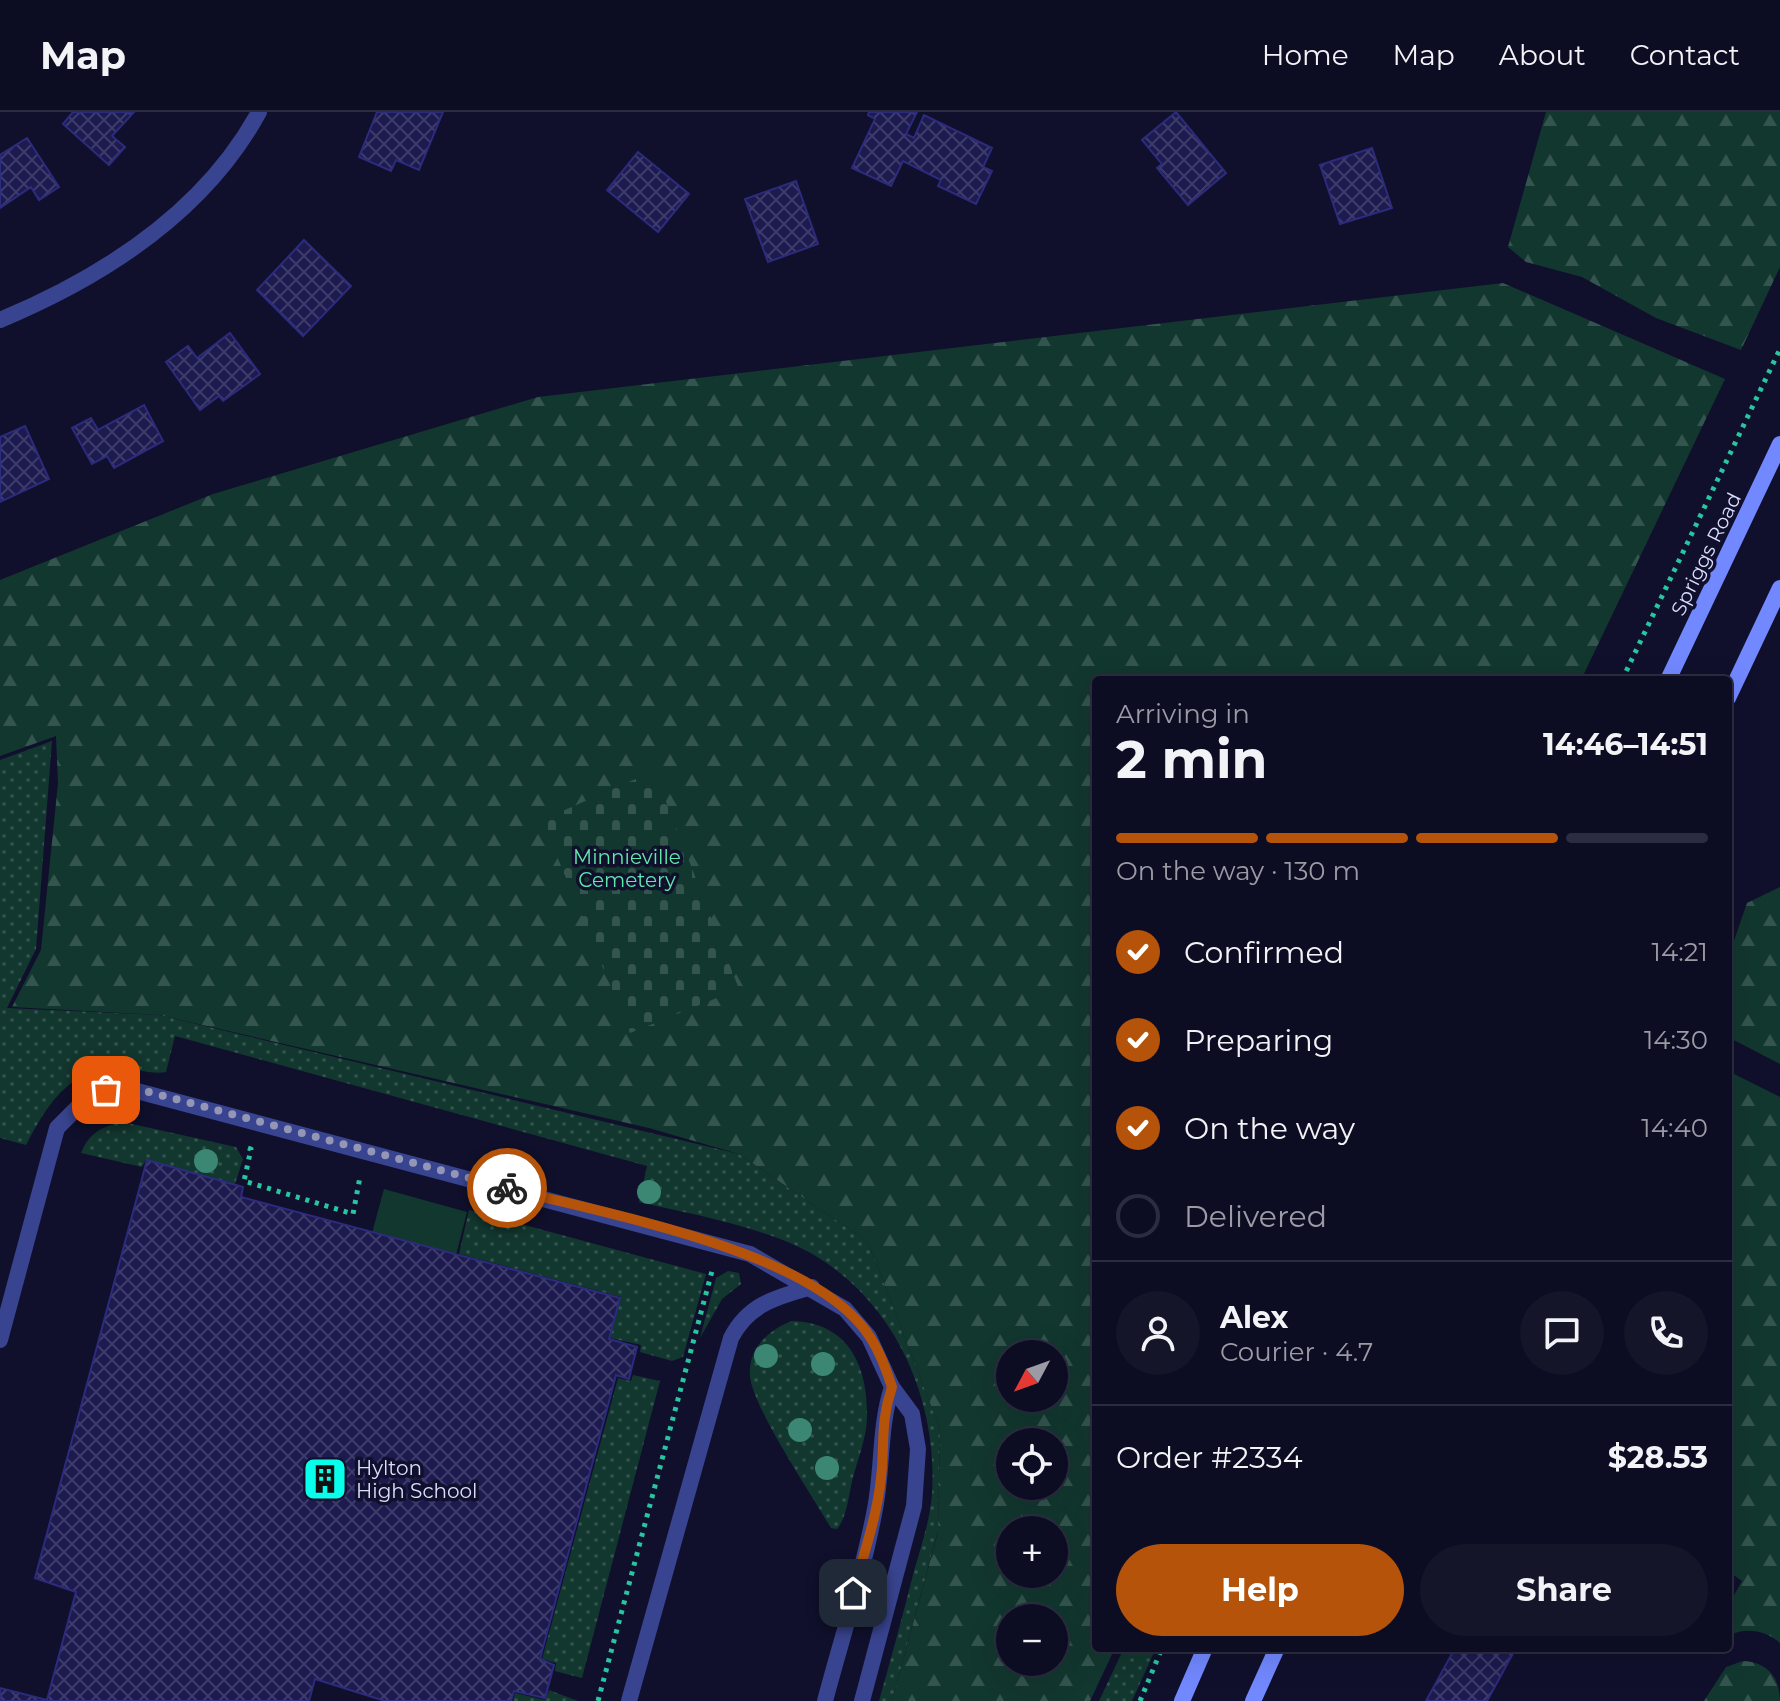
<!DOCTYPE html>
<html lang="en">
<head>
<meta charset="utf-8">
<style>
	body { margin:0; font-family:Montserrat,sans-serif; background:#15152a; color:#f1f3f6; height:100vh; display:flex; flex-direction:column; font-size:30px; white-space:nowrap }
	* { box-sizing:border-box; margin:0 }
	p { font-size:26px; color:#9a9ba5 }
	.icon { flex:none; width:44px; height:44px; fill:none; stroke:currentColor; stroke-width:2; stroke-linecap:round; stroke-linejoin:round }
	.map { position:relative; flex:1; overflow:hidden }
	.side { position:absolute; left:1092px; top:564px; width:640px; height:976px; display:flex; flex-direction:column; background:#0c0c22; border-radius:8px; box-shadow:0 8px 32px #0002,0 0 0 2px #2c2c40 }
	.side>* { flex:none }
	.needle { width:52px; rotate:229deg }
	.buttons { position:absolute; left:996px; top:1228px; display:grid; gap:16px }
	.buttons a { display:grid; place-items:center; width:72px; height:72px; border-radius:50%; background:#0c0c22; box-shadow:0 8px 32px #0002,0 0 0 2px #2c2c40; font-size:40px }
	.pin { position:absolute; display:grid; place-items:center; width:68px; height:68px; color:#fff; margin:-34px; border-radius:16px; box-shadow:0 4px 12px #0006 }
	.courier { position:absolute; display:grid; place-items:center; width:80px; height:80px; margin:-40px; border:6px solid #b45309; border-radius:50%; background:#fff; color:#222; box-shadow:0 2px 10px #0007 }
	.headline em { font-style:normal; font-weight:700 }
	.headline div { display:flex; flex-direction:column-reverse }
	.headline { display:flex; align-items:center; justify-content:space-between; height:136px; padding:0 24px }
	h1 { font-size:52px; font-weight:700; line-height:60px }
	.bar { display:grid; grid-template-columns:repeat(4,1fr); gap:12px 8px; align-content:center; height:96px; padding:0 24px }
	.bar i { height:10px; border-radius:6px; background:#2c2c40 }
	.bar .on { background:#b45309 }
	.bar p { grid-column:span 4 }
	.line { display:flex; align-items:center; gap:20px; padding:0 24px; border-top:2px solid #2c2c40 }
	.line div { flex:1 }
	.round { display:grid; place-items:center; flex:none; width:84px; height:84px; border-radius:42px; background:#15152a }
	ol { padding:0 24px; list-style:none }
	li { display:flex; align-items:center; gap:24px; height:88px }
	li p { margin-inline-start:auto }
	li .icon { padding:8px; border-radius:50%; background:#b45309; color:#fff; stroke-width:4 }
	li:last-child { color:#9a9ba5 }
	li i { width:44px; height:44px; border:4px solid #2c2c40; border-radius:50% }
	.action { display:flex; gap:16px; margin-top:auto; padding:16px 24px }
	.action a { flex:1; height:92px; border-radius:48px; background:#b45309; color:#fff; font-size:32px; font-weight:700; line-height:92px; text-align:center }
	.action a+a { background:#15152a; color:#f1f3f6 }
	header { display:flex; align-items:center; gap:48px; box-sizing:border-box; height:112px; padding:0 40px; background:#0c0c22; border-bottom:2px solid #2c2c40 }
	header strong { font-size:38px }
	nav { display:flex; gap:44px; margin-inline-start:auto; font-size:28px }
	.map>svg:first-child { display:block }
	.grass { fill:url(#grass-dots) }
	.forest { fill:url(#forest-firs); fill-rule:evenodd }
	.cemetery { fill:url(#cemetery-stones) }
	.park { fill:#12372f }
	.building { fill:url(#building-cross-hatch); stroke:#2c2b7d; stroke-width:2 }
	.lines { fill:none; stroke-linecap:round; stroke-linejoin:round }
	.path { stroke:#28c6a0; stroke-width:5; stroke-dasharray:4 6; stroke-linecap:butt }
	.service { stroke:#38448f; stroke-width:16 }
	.minor { stroke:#38448f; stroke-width:16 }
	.secondary { stroke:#7288ff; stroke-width:16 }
	.tree { fill:#3b8773 }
	.done { stroke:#9496b6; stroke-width:8; stroke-dasharray:0 14.4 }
	.route { stroke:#b45309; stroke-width:10 }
	.labels { text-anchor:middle; stroke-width:7; stroke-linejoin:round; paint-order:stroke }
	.street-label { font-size:20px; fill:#dbdeff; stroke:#10102d }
	.park-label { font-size:20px; fill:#5ee9ad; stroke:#10102d }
	.poi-label { font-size:20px; fill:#dbdeff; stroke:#10102d; text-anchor:start }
</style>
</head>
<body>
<header>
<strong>Map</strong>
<nav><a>Home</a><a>Map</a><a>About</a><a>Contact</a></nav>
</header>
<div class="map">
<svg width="1780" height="1589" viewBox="0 0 1780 1589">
	<defs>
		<pattern id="grass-dots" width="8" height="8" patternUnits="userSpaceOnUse" patternTransform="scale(2)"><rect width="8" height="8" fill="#12372f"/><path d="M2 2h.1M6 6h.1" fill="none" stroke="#34544e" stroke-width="1.8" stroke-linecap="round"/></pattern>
		<pattern id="forest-firs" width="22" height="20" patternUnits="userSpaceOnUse" patternTransform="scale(2)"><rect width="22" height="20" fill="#12372f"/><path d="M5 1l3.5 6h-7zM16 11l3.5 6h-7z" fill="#34544e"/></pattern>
		<pattern id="cemetery-stones" width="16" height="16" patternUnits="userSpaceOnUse" patternTransform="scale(2)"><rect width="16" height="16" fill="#12372f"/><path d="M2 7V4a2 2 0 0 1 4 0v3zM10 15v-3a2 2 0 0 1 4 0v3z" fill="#34544e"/></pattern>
		<pattern id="building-cross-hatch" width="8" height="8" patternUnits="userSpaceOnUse" patternTransform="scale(2)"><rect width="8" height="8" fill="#1c1a4f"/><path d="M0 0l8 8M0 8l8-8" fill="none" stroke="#3c3b69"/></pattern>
	</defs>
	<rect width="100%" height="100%" fill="#10102d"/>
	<path class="grass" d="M52,629L36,837L7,896L159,903L739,1042L868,1130L940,1317L938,1419L892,1589H879C891,1546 903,1503 914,1459C921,1435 930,1408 932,1382C938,1290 897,1192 814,1143C768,1116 692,1102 639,1090L647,1054L175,924L166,960C150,963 133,955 116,956C67,958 46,995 26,1033L0,1026V648Z
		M123,1010L236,1035L243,1047L235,1072L146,1048L142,1055L81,1041C89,1021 102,1014 123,1010Z
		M469,1098L706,1162L683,1245L672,1249L640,1240L641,1233L610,1226L621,1185L459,1142Z
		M728,1159L739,1161L741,1172L722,1187L700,1226L716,1166Z
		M791,1209C848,1210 868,1253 867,1305C867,1324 858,1347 853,1365C849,1381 847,1406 837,1417L831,1416C813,1385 752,1294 750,1264C748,1236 768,1219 791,1209Z
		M633,1263L660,1269L582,1566L555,1559L556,1551L542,1547L618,1266L631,1269Z
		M1124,1536H1156L1132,1589H1099Z
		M549,1578L578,1589H513L515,1581L545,1588Z"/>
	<path class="forest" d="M1546,0H1780V155L1741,238L1656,206L1582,165L1526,150L1508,135Z
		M1503,171L1725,267L1581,568H1096V1536H1115L1090,1589H892L938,1420L940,1317L868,1130L739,1042L649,1016L159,903L12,895L41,838L58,671L56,624L0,644V468L213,382L538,285ZM1010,1242H1054V1286H1010ZM1010,1330H1054V1374H1010ZM1010,1418H1054V1462H1010ZM1010,1506H1054V1550H1010Z
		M1780,775V952L1728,925V846L1747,791Z
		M1728,959L1780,985V1531C1765,1518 1745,1515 1728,1524V1494L1742,1469L1728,1459Z
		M1743,1549C1767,1550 1780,1565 1780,1589H1704L1726,1555Z"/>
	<path class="cemetery" d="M654,659L739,877L630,921L542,708Z"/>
	<path class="park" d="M384,1077L467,1100L456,1143L372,1121Z"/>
	<path class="building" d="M73,0H134L112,24L125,35L109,53L63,12Z
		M377,0H443L419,58L396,48L391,59L359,45Z
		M869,0H917L906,22L914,26L924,3L992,36L983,55L992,59L976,92L938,74L941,68L903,49L891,74L852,56L875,7L868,3Z
		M1176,0L1226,61L1188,93L1157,56L1162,52L1142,28Z
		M27,26L59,75L39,88L31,75L0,96V43Z
		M1372,36L1392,96L1340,112L1320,53Z
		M638,40L689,82L658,120L607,78Z
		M796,69L818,132L768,150L745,87Z
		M304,128L351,174L303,224L257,178Z
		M230,221L260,262L223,289L219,284L200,298L166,250L188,234L197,246Z
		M144,293L163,329L114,356L107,344L92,352L72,316L91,306L98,318Z
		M25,314L49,367L0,390V325Z
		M147,1048L243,1075L241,1085L620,1186L609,1227L637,1235L629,1267L616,1263L540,1547L554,1553L545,1586L514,1579L511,1589H385L315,1567L309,1589H0V1576L47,1588L76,1480L35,1466Z
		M1455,1536H1516L1487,1589H1426Z"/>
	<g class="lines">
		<path class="path" d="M1622,568L1780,237
			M248,1036L251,1037L244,1069L353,1102L360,1065
			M598,1589L712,1159
			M1140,1589L1162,1536"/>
		<path class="service" d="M0,1228L57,1016L88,985L122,975L750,1142L845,1197L869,1225L892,1275L912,1302L918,1337L914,1394L862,1589
			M629,1589L731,1226C749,1191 778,1185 812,1175
			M825,1589C842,1525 863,1461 875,1397C883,1355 879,1315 892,1275"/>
		<path class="minor" d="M0,208C103,165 204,101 259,0"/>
		<path class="secondary" d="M1668,568L1780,332
			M1728,586L1780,476
			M1182,1589L1205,1536
			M1253,1589L1277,1536"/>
	</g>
	<g class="tree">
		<circle cx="206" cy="1049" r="12"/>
		<circle cx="649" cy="1080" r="12"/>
		<circle cx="766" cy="1244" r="12"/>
		<circle cx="823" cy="1252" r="12"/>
		<circle cx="800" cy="1318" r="12"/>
		<circle cx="827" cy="1356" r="12"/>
	</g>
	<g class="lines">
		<path class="done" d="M106,978L138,977L507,1076"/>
		<path class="route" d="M507,1076C605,1102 798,1136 862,1214C877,1232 885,1254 892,1275C880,1311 885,1330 881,1366C877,1405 863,1444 853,1481"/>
	</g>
	<defs>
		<g id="building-square" transform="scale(2.3)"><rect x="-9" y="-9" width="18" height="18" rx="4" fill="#07ffec" stroke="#10102d"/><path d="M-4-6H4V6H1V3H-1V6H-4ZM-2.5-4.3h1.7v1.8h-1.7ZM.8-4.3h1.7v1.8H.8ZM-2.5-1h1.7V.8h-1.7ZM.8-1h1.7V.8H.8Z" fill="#111"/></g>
	</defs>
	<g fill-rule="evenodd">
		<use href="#building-square" x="325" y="1367"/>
	</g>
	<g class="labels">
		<g class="street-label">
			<text transform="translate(1706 442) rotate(-64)" y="7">Spriggs Road</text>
		</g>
		<g class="park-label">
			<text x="627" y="752">Minnieville<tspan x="627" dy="23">Cemetery</tspan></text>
		</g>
		<g class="poi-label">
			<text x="356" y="1363">Hylton<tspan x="356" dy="23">High School</tspan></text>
		</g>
	</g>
</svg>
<div class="buttons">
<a><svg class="needle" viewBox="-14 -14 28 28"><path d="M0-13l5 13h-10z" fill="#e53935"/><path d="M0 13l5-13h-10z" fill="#9a9ba5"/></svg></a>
<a><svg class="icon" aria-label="locate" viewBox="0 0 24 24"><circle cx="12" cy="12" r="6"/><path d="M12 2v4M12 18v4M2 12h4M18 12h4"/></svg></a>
<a>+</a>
<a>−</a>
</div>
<div class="pin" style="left:106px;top:978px;background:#ea580c"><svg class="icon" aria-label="bag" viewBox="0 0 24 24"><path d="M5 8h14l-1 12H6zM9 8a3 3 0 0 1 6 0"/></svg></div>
<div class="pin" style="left:853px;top:1481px;background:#1f2937"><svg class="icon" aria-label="home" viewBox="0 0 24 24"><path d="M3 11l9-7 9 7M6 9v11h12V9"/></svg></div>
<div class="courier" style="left:507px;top:1076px"><svg class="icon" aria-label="bike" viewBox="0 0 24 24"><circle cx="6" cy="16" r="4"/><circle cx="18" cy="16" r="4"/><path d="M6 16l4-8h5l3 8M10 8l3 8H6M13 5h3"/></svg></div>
<section class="side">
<div class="headline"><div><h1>2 min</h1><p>Arriving in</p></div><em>14:46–14:51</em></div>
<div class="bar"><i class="on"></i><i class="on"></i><i class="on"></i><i></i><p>On the way · 130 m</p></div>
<ol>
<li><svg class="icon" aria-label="check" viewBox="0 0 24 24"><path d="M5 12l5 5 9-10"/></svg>Confirmed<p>14:21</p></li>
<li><svg class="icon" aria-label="check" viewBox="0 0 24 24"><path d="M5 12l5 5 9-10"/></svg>Preparing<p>14:30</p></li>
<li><svg class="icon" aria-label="check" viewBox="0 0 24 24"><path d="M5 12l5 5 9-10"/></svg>On the way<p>14:40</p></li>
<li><i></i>Delivered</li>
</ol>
<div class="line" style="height:144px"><a class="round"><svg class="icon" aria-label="person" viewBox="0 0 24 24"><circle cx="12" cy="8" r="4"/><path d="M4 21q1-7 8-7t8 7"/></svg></a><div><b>Alex</b><p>Courier · 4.7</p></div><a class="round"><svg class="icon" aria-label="chat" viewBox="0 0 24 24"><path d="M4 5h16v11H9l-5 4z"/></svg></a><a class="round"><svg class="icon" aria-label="phone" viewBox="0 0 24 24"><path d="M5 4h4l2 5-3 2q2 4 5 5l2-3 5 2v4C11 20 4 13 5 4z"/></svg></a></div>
<div class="line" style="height:104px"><div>Order #2334</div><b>$28.53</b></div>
<div class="action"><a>Help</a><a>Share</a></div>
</section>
</div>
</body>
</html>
